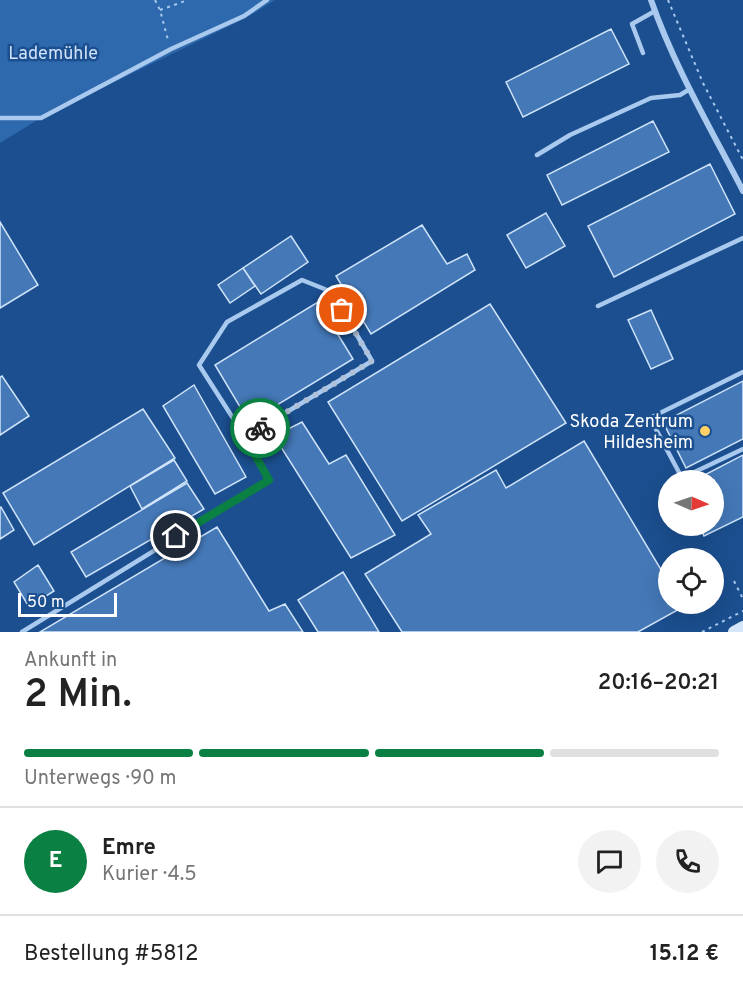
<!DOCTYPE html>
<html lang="de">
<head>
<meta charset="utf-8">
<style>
	body { margin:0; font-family:Overpass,sans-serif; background:#f2f2f2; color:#222; height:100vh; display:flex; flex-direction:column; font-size:22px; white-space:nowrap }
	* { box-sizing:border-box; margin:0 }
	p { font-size:20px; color:#767676 }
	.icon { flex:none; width:33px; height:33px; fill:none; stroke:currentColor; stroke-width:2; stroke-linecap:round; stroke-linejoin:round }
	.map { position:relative; height:632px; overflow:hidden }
	.details { display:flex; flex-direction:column; background:#fff; flex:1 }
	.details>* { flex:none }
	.needle { width:39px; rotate:92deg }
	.fabs { position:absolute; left:658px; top:470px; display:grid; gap:12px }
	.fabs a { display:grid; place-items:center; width:66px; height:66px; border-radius:50%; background:#fff; box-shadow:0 6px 24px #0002; font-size:30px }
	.scale { position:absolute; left:18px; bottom:15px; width:99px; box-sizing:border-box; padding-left:6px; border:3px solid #fff; border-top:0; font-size:16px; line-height:21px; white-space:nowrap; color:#fff; -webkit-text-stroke:4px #1b4f8f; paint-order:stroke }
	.pin { position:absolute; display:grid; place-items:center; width:51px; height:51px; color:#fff; margin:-26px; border:3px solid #fff; border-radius:50%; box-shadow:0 2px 6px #0007 }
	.courier { position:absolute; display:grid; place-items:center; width:60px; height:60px; margin:-30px; border:4px solid #0b8043; border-radius:50%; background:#fff; color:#222; box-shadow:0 2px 8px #0007 }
	.head em { font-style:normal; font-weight:600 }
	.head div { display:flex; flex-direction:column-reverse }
	.head { display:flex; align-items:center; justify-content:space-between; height:102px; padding:0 24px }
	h1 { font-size:39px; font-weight:600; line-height:45px }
	.bar { display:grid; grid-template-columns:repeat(4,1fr); gap:9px 6px; align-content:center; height:72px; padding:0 24px }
	.bar i { height:8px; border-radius:4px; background:#e0e0e0 }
	.bar .selected { background:#0b8043 }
	.bar p { grid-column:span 4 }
	.line { display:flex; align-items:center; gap:15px; padding:0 24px; border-top:2px solid #e0e0e0 }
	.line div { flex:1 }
	.round { display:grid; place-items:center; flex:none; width:63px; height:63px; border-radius:32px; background:#f2f2f2 }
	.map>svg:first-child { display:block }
	.green { fill:#2e69ad }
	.building { fill:#4478b7; stroke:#cfe3fa; stroke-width:1.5 }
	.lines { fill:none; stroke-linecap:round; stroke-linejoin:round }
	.path { stroke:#a9c9ee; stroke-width:2; stroke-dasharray:3 4.5; stroke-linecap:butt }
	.service { stroke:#a9c9ee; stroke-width:4.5 }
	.minor { stroke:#a9c9ee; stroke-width:6 }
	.secondary { stroke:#d6e6fa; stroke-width:12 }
	.done { stroke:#afc1d8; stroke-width:6; stroke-dasharray:0 10.8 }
	.route { stroke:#0b8043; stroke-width:8 }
	.poi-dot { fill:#ffd166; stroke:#1b4f8f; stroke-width:2 }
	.labels { text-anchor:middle; stroke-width:5; stroke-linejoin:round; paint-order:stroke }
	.park-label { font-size:18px; fill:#cfe3fa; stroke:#1b4f8f }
	.poi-label { font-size:18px; fill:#fff; stroke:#1b4f8f; text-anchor:end }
</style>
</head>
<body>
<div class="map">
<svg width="743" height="632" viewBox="0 0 743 632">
	<rect width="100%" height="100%" fill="#1b4f8f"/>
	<path class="green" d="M0,0H275L246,18L44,116L0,143Z"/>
	<path class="building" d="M611,29L629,64L523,117L506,82Z
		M653,121L669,152L562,205L547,175Z
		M710,164L735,214L614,277L588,226Z
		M546,213L565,246L526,268L507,235Z
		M0,222L38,285L0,308Z
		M422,225L447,264L467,254L475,270L371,334L336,276Z
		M291,236L308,262L261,294L243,268Z
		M243,268L255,286L230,303L218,285Z
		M318,302L353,359L249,422L215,365Z
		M490,304L566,423L402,521L328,402Z
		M651,310L673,359L651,369L628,320Z
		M2,376L29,416L0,435V377Z
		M743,381V439L686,468L663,422Z
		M194,385L246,477L215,494L163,406Z
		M143,409L175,458L34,545L3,493Z
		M302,422L329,464L346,455L395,535L351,558L274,436Z
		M584,441L669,583V603H681L683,607L638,632H402L365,574L431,534L418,515L496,470L506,488Z
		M743,455V517L704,536L699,525H714V480H695Z
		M174,460L187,481L142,509L130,486Z
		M187,483L204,509L86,577L71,552Z
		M1,507L14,530L0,539V508Z
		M217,527L269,611L285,604L303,632H40Z
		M38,565L54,591L29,607L14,582Z
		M343,572L379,632H318L298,600Z"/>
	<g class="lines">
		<path class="path" d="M155,0L160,10L168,40
			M668,0L703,83L743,160
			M160,10L188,0
			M734,581L743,599
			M702,632L743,611"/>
		<path class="service" d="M643,53L632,24L655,11
			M0,118H41L171,49L244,16L267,0
			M537,155L570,135L651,98L680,95L690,89
			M598,306L743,238
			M743,372L650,418L682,478L743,449
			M22,632L269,480L245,437L372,361L332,292L302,280L227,322L199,365L245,437"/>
		<path class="minor" d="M651,0C674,66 711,129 743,191"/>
		<path class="secondary" d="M734,632L743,627"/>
	</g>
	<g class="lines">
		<path class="done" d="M260,428L372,361L342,310"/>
		<path class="route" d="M176,536L269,480L245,437L260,428"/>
	</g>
	<circle class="poi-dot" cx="705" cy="431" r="6"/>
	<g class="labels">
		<g class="park-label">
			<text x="53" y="59">Lademühle</text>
		</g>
		<g class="poi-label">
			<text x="693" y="427">Skoda Zentrum<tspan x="693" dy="21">Hildesheim</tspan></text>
		</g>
	</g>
</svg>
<div class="fabs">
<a><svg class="needle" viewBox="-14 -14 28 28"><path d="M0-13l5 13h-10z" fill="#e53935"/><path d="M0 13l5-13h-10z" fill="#767676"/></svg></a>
<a><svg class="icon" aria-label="locate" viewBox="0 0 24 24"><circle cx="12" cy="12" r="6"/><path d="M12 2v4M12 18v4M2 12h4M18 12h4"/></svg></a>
</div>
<div class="scale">50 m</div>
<div class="pin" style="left:342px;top:310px;background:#ea580c"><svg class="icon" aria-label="bag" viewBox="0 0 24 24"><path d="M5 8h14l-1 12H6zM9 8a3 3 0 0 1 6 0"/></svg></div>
<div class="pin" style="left:176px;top:536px;background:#1f2937"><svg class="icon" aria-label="home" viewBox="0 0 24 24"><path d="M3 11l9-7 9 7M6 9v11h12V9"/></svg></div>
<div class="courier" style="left:260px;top:428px"><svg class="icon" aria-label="bike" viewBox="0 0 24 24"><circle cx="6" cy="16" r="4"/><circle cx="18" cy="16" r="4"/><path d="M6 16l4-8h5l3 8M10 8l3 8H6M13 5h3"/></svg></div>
</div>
<section class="details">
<div class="head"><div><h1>2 Min.</h1><p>Ankunft in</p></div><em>20:16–20:21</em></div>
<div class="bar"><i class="selected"></i><i class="selected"></i><i class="selected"></i><i></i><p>Unterwegs · 90 m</p></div>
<div class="line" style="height:108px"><b class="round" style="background:#0b8043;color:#fff">E</b><div><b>Emre</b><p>Kurier · 4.5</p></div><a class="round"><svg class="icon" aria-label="chat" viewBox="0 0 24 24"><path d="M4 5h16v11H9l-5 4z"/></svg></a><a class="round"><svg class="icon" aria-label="phone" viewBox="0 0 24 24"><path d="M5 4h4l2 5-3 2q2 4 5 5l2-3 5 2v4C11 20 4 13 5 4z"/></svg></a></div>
<div class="line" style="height:78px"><div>Bestellung #5812</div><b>15.12 €</b></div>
</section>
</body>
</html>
